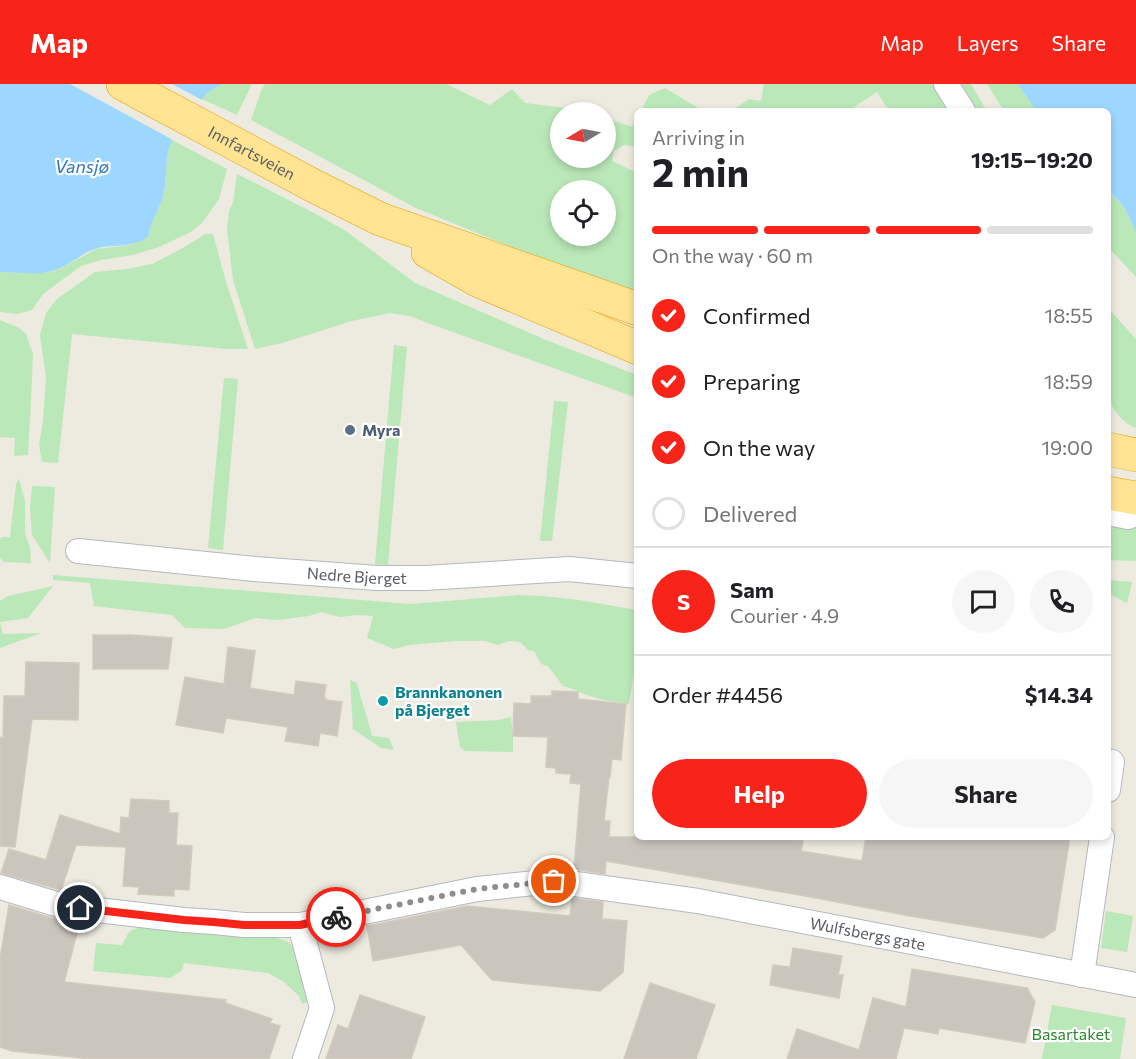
<!DOCTYPE html>
<html lang="en">
<head>
<meta charset="utf-8">
<style>
	body { margin:0; font-family:Commissioner,sans-serif; background:#f6f6f6; color:#202124; height:100vh; display:flex; flex-direction:column; font-size:22px; white-space:nowrap }
	* { box-sizing:border-box; margin:0 }
	p { font-size:20px; color:#757577 }
	.icon { flex:none; width:33px; height:33px; fill:none; stroke:currentColor; stroke-width:2; stroke-linecap:round; stroke-linejoin:round }
	.map { position:relative; flex:1; overflow:hidden }
	.details { position:absolute; left:634px; top:24px; width:477px; height:732px; display:flex; flex-direction:column; background:#fff; border-radius:9px; box-shadow:0 3px 9px #0003 }
	.details>* { flex:none }
	.needle { width:39px; rotate:260deg }
	.fabs { position:absolute; left:550px; top:18px; display:grid; gap:12px }
	.fabs a { display:grid; place-items:center; width:66px; height:66px; border-radius:50%; background:#fff; box-shadow:0 3px 9px #0003; font-size:30px }
	.pin { position:absolute; display:grid; place-items:center; width:51px; height:51px; color:#fff; margin:-26px; border:3px solid #fff; border-radius:50%; box-shadow:0 2px 6px #0007 }
	.courier { position:absolute; display:grid; place-items:center; width:60px; height:60px; margin:-30px; border:4px solid #f92419; border-radius:50%; background:#fff; color:#222; box-shadow:0 2px 8px #0007 }
	.overview em { font-style:normal; font-weight:700 }
	.overview div { display:flex; flex-direction:column-reverse }
	.overview { display:flex; align-items:center; justify-content:space-between; height:102px; padding:0 18px }
	h1 { font-size:39px; font-weight:700; line-height:45px }
	.bar { display:grid; grid-template-columns:repeat(4,1fr); gap:9px 6px; align-content:center; height:72px; padding:0 18px }
	.bar i { height:8px; border-radius:4px; background:#e0e0e0 }
	.bar .on { background:#f92419 }
	.bar p { grid-column:span 4 }
	.line { display:flex; align-items:center; gap:15px; padding:0 18px; border-top:2px solid #e0e0e0 }
	.line div { flex:1 }
	.round { display:grid; place-items:center; flex:none; width:63px; height:63px; border-radius:32px; background:#f6f6f6 }
	ol { padding:0 18px; list-style:none }
	li { display:flex; align-items:center; gap:18px; height:66px }
	li p { margin-inline-start:auto }
	li .icon { padding:6px; border-radius:50%; background:#f92419; color:#fff; stroke-width:4 }
	li:last-child { color:#757577 }
	li i { width:33px; height:33px; border:3px solid #e0e0e0; border-radius:50% }
	.primary-button { display:flex; gap:12px; margin-top:auto; padding:12px 18px }
	.primary-button a { flex:1; height:69px; border-radius:36px; background:#f92419; color:#fff; font-size:24px; font-weight:700; line-height:69px; text-align:center }
	.primary-button a+a { background:#f6f6f6; color:#202124 }
	header { display:flex; align-items:center; gap:36px; box-sizing:border-box; height:84px; padding:0 30px; background:#f92419; color:#fff }
	header strong { font-size:28px }
	nav { display:flex; gap:33px; margin-inline-start:auto; font-size:21px }
	.map>svg:first-child { display:block }
	.green { fill:#bae8b8; fill-rule:evenodd }
	.water { fill:#9dd7ff }
	.pier { fill:#edeadf }
	.building { fill:#cac6be; stroke:#d2cbbd; stroke-width:1.5 }
	.lines { fill:none; stroke-linecap:round; stroke-linejoin:round }
	.minor-casing { stroke:#b5b8be; stroke-width:26 }
	.trunk-casing { stroke:#ec9c00; stroke-width:34 }
	.minor { stroke:#fff; stroke-width:24 }
	.trunk { stroke:#ffe493; stroke-width:33 }
	.done { stroke:#8c8e8e; stroke-width:6; stroke-dasharray:0 10.8 }
	.route { stroke:#f92419; stroke-width:8 }
	.service-dot { fill:#5c6f8a; stroke:#fff; stroke-width:2 }
	.culture-dot { fill:#0f9aa8; stroke:#fff; stroke-width:2 }
	.labels { text-anchor:middle; stroke-width:4.5; stroke-linejoin:round; paint-order:stroke }
	.street-label { font-size:16px; fill:#585d62; stroke:#fff }
	.service-label { font-size:16px; font-weight:bold; fill:#4e5e75; stroke:#fff; text-anchor:start }
	.culture-label { font-size:16px; font-weight:bold; fill:#0d838f; stroke:#fff; text-anchor:start }
	.park-label { font-size:16px; fill:#2d852e; stroke:#fff }
	.water-label { font-size:18px; font-style:italic; fill:#3178ba; stroke:#fff }
</style>
</head>
<body>
<header>
<strong>Map</strong>
<nav><a>Map</a><a>Layers</a><a>Share</a></nav>
</header>
<div class="map">
<svg width="1136" height="975" viewBox="0 0 1136 975">
	<rect width="100%" height="100%" fill="#edeadf"/>
	<path class="green" d="M222,0H252L237,31L202,15L207,9Z
		M265,0H446L490,21L512,5L525,19L582,26L588,28H561V74H606V34L632,43L637,34V63L624,61L614,67L612,77L637,89V211L550,179L416,124L251,36L261,7ZM561,106H606V152H561Z
		M764,0H933L949,27H889L877,8L848,27H732L749,15L761,17Z
		M961,0H971L987,27H977Z
		M987,0H1018L1036,27H1004Z
		M665,4L703,27H641L649,11Z
		M172,56L227,85L219,115L202,139L191,148L159,163L133,171L101,176L81,182L43,210L32,226L17,230L0,228V188L29,189L51,188L59,185L96,165L130,161L148,153L150,144L162,116L165,103L167,72Z
		M237,90L312,128L346,147L415,199L546,256L637,291V314L425,238L410,232L389,229L352,237L282,259L255,265L233,196L227,145L229,127L233,118Z
		M1108,107L1124,123L1136,148V193L1109,164Z
		M205,150H213L227,201L248,265H227L72,250L58,379L42,378L39,361L43,336L46,294L40,251L46,229L57,215L95,188L127,185L152,180L183,164Z
		M1108,224L1136,255V344C1124,340 1113,327 1109,315Z
		M0,236L19,244L26,250L33,270L31,318L28,371L14,372L15,354L0,353Z
		M394,261L407,263L388,481L375,480Z
		M224,294L238,295L223,466L208,464Z
		M554,317L568,318L552,457H540Z
		M19,395L25,417V449L30,463L31,479L4,478L0,474V455L2,453H10L16,400Z
		M32,402L55,403L50,479L32,451L30,424Z
		M1108,439L1136,444V477L1109,476Z
		M53,491L410,520L519,511L542,512L579,516L637,526V568L629,620C611,618 593,614 577,607C572,605 569,603 563,602L548,582L541,580L534,567L528,566L520,558L509,557L498,561L485,557H455L409,561L394,565L367,554L373,532L357,531L340,533L321,528L309,532L277,536L255,534L224,545L185,544L172,531L94,522L90,499L53,496Z
		M1109,496L1132,498L1127,519L1109,510Z
		M53,502L28,534L0,538L3,550L41,549L0,564V517L8,512Z
		M350,596L357,599C361,617 368,634 372,652L389,654L394,666L381,664L353,645Z
		M511,633L513,652V668L465,667L460,663L456,638L499,636Z
		M1106,827L1133,832L1127,868L1101,864Z
		M142,843L269,853C275,854 283,855 288,858C301,865 306,904 308,918L302,920L299,912L284,898L268,889L184,879L182,886L171,894L93,887L96,859L122,861C129,849 127,846 142,843Z
		M1052,921L1126,934L1120,975H1042Z"/>
	<path class="water" d="M0,0H222L207,9L172,56L167,72L165,103L162,116L150,144L148,153C133,164 115,160 98,164C83,168 71,180 56,186C39,192 18,188 0,188Z
		M1018,0H1136V148L1124,123L1109,107L1108,27H1036Z"/>
	<path class="pier" d="M70,0H172L204,17L175,57Z"/>
	<path class="building" d="M93,551H131L172,554L168,585H93Z
		M228,563L255,567L250,604L294,611L296,597L326,601L324,614H326L325,616L342,618L337,652L320,649L318,662L285,657L288,643L226,634L223,649L176,641L185,593L224,600Z
		M26,578L79,579L78,636L32,635L15,763L0,762V653L3,654L4,612H25Z
		M552,607L578,608V615L626,620L621,676L612,675L610,693H609L604,737H610L609,753H781L803,757L801,767L862,777L866,753H1070L1055,846L1043,854L910,832L811,813L606,777L605,790L574,785L581,700L570,699L571,690L556,689V684L546,683L548,653L513,652L514,619L531,620V612H552Z
		M131,715L169,717V729H178L176,761L192,762L189,806L174,805V812L138,810L139,803L123,802L126,763L76,761L61,806L1,789L9,765L46,776L60,731L120,750L121,733L129,734Z
		M572,814L603,818L602,835L627,837L623,888L600,907L492,896L461,861L373,877L367,842L467,822L570,832Z
		M9,821L52,834L80,838L64,898L226,916L225,919L272,935L270,939L280,942L269,975H92L12,967L0,963V875Z
		M793,864L842,872L838,891H843L839,914L770,901L773,881L790,883Z
		M912,885L1027,904L1035,918L1025,959L939,944L938,950L904,944L896,975H787L797,945L859,966L873,914L906,923Z
		M650,899L715,921L696,975H624Z
		M360,911L425,933L411,975H326L338,941L348,945Z"/>
	<g class="lines">
		<g class="minor-casing">
			<g id="minor">
				<path d="M946,0L963,27"/>
				<path d="M1108,429L1128,433L1136,430"/>
				<path id="s1" d="M78,467L255,485L377,494H425L569,485L638,492"/>
				<path d="M1108,706L1112,678"/>
				<path id="s2" d="M0,803L56,820L80,824L184,836L214,838L244,841H300L477,805L554,797L698,817L1136,901"/>
				<path d="M300,841L322,924L305,975"/>
				<path d="M1082,891L1102,753"/>
			</g>
		</g>
		<g class="trunk-casing">
			<g id="trunk">
				<path id="s3" d="M123,0L314,102L380,135L638,225"/>
				<path d="M428,168L477,196L638,264"/>
				<path d="M1108,365L1136,371"/>
				<path d="M1108,409L1136,414"/>
			</g>
		</g>
		<use href="#minor" class="minor"/>
		<use href="#trunk" class="trunk"/>
	</g>
	<g class="lines">
		<path class="done" d="M336,833L477,805L554,797"/>
		<path class="route" d="M80,824L184,836L214,838L244,841H300L336,833"/>
	</g>
	<circle class="service-dot" cx="350" cy="346" r="6"/>
	<circle class="culture-dot" cx="383" cy="617" r="6"/>
	<g class="labels">
		<g class="street-label">
			<text dy="6" stroke="none"><textPath href="#s3" startOffset="146">Innfartsveien</textPath></text>
			<text dy="6" stroke="none"><textPath href="#s1" startOffset="280">Nedre Bjerget</textPath></text>
			<text dy="6" stroke="none"><textPath href="#s2" startOffset="880">Wulfsbergs gate</textPath></text>
		</g>
		<g class="service-label">
			<text x="362" y="352">Myra</text>
		</g>
		<g class="culture-label">
			<text x="395" y="614">Brannkanonen<tspan x="395" dy="18">på Bjerget</tspan></text>
		</g>
		<g class="park-label">
			<text x="1071" y="956">Basartaket</text>
		</g>
		<g class="water-label">
			<text x="82" y="89">Vansjø</text>
		</g>
	</g>
</svg>
<div class="fabs">
<a><svg class="needle" viewBox="-14 -14 28 28"><path d="M0-13l5 13h-10z" fill="#e53935"/><path d="M0 13l5-13h-10z" fill="#757577"/></svg></a>
<a><svg class="icon" aria-label="locate" viewBox="0 0 24 24"><circle cx="12" cy="12" r="6"/><path d="M12 2v4M12 18v4M2 12h4M18 12h4"/></svg></a>
</div>
<div class="pin" style="left:554px;top:797px;background:#ea580c"><svg class="icon" aria-label="bag" viewBox="0 0 24 24"><path d="M5 8h14l-1 12H6zM9 8a3 3 0 0 1 6 0"/></svg></div>
<div class="pin" style="left:80px;top:824px;background:#1f2937"><svg class="icon" aria-label="home" viewBox="0 0 24 24"><path d="M3 11l9-7 9 7M6 9v11h12V9"/></svg></div>
<div class="courier" style="left:336px;top:833px"><svg class="icon" aria-label="bike" viewBox="0 0 24 24"><circle cx="6" cy="16" r="4"/><circle cx="18" cy="16" r="4"/><path d="M6 16l4-8h5l3 8M10 8l3 8H6M13 5h3"/></svg></div>
<section class="details">
<div class="overview"><div><h1>2 min</h1><p>Arriving in</p></div><em>19:15–19:20</em></div>
<div class="bar"><i class="on"></i><i class="on"></i><i class="on"></i><i></i><p>On the way · 60 m</p></div>
<ol>
<li><svg class="icon" aria-label="check" viewBox="0 0 24 24"><path d="M5 12l5 5 9-10"/></svg>Confirmed<p>18:55</p></li>
<li><svg class="icon" aria-label="check" viewBox="0 0 24 24"><path d="M5 12l5 5 9-10"/></svg>Preparing<p>18:59</p></li>
<li><svg class="icon" aria-label="check" viewBox="0 0 24 24"><path d="M5 12l5 5 9-10"/></svg>On the way<p>19:00</p></li>
<li><i></i>Delivered</li>
</ol>
<div class="line" style="height:108px"><b class="round" style="background:#f92419;color:#fff">S</b><div><b>Sam</b><p>Courier · 4.9</p></div><a class="round"><svg class="icon" aria-label="chat" viewBox="0 0 24 24"><path d="M4 5h16v11H9l-5 4z"/></svg></a><a class="round"><svg class="icon" aria-label="phone" viewBox="0 0 24 24"><path d="M5 4h4l2 5-3 2q2 4 5 5l2-3 5 2v4C11 20 4 13 5 4z"/></svg></a></div>
<div class="line" style="height:78px"><div>Order #4456</div><b>$14.34</b></div>
<div class="primary-button"><a>Help</a><a>Share</a></div>
</section>
</div>
</body>
</html>
